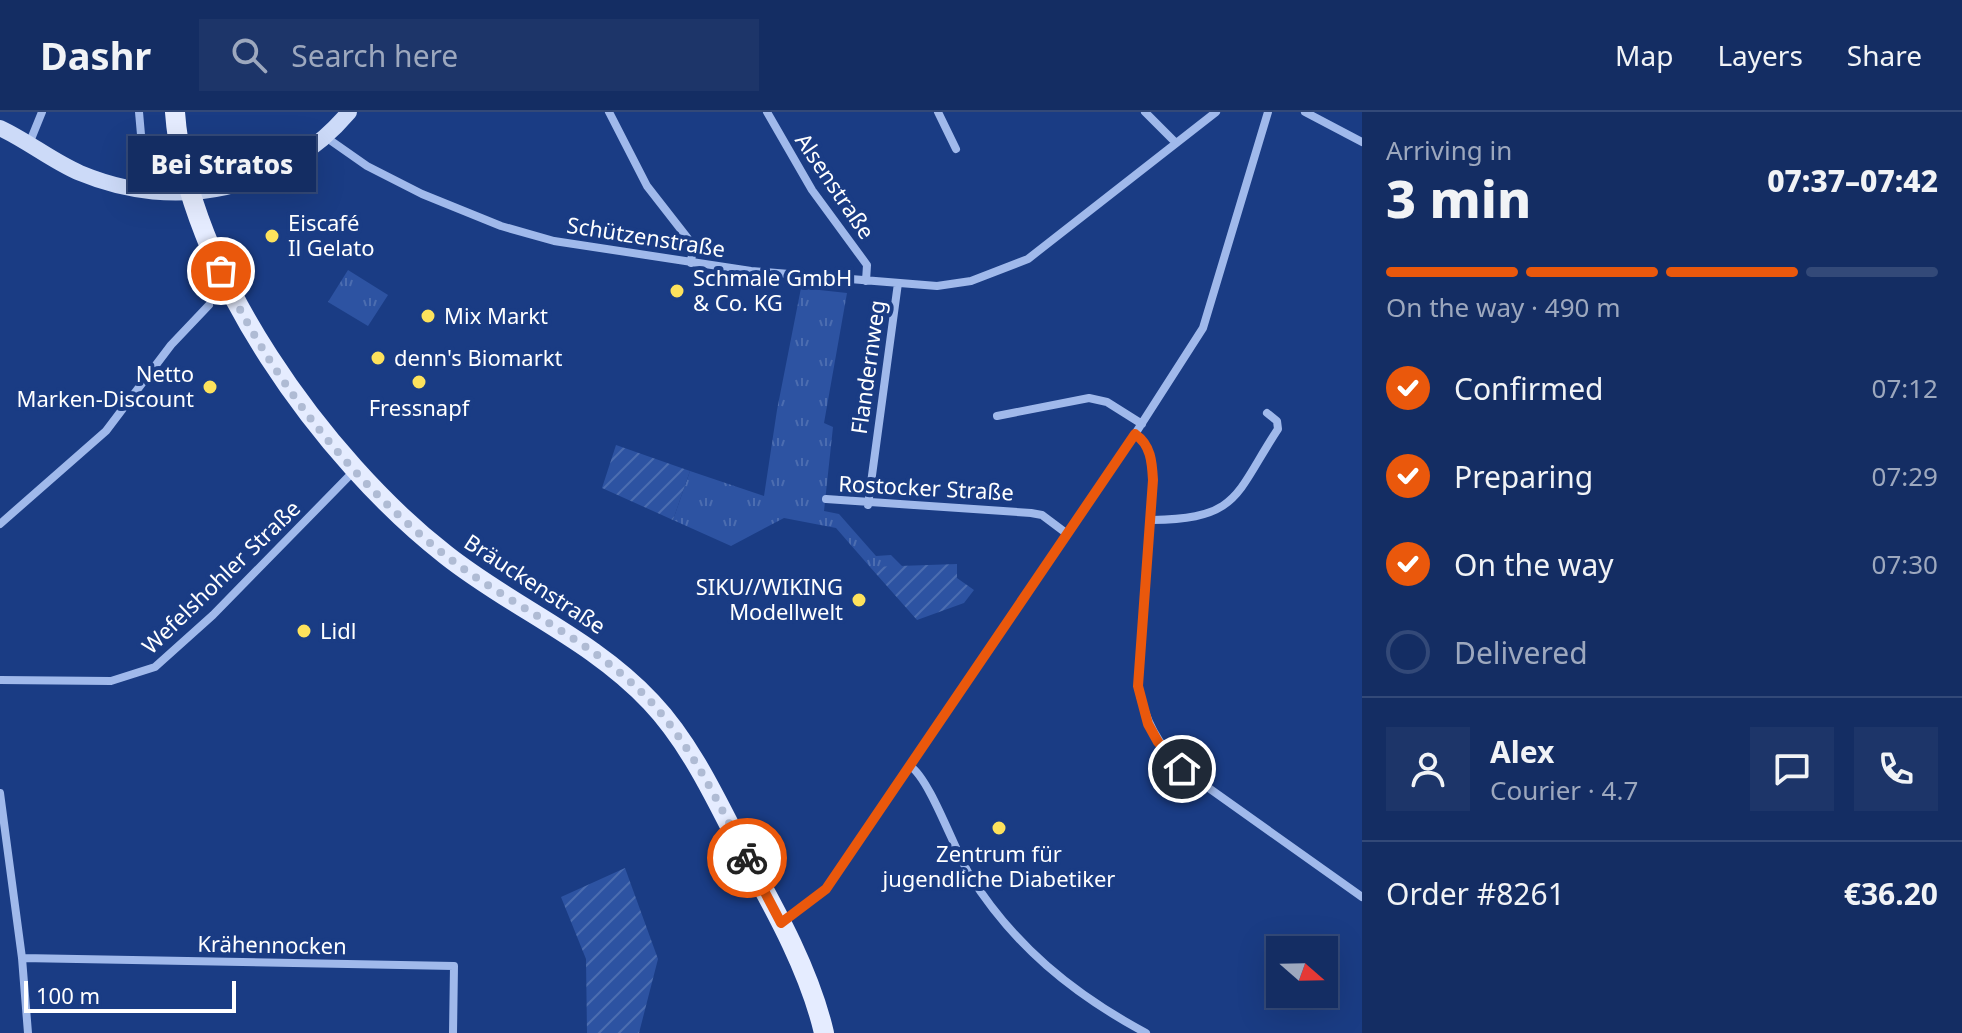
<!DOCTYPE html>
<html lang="en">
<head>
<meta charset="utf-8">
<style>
	body { margin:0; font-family:"Noto Sans",sans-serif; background:#1d3569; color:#f1f3f6; height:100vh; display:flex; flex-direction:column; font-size:30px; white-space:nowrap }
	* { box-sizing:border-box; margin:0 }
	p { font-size:26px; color:#9da8be }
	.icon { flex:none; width:44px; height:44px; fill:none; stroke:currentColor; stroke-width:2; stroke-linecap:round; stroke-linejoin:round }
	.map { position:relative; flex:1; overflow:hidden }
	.sheet { display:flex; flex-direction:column; background:#142d63; width:600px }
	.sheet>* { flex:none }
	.needle { width:52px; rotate:110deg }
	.fabs { position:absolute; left:1266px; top:824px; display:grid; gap:16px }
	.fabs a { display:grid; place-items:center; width:72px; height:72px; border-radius:0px; background:#142d63; box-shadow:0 8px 32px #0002,0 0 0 2px #334978; font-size:40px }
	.scale { position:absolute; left:24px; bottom:20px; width:212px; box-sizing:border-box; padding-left:8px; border:4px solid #fff; border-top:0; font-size:22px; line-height:28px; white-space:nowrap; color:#fff; -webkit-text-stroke:6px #1a3c84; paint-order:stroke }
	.pin { position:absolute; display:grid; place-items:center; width:68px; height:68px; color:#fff; margin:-34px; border:4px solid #fff; border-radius:50%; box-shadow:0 2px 8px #0007 }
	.courier { position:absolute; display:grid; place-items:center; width:80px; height:80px; margin:-40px; border:6px solid #ea580c; border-radius:50%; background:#fff; color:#222; box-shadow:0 2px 10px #0007 }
	.bubble { position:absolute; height:56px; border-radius:0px; background:#142d63; box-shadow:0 8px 32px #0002,0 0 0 2px #334978; font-size:26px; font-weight:800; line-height:56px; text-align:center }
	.overview em { font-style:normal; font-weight:800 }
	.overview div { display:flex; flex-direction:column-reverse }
	.overview { display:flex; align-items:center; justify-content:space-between; height:136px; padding:0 24px }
	h1 { font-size:52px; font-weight:800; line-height:60px }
	.bar { display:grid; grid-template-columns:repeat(4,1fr); gap:12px 8px; align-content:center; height:96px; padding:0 24px }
	.bar i { height:10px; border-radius:6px; background:#334978 }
	.bar .active { background:#ea580c }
	.bar p { grid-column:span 4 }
	.line { display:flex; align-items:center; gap:20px; padding:0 24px; border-top:2px solid #334978 }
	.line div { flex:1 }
	.round { display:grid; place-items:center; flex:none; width:84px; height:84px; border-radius:0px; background:#1d3569 }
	ol { padding:0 24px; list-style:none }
	li { display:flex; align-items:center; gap:24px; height:88px }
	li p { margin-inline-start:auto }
	li .icon { padding:8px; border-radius:50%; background:#ea580c; color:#fff; stroke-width:4 }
	li:last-child { color:#9da8be }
	li i { width:44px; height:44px; border:4px solid #334978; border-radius:50% }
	header { display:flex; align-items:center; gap:48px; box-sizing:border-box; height:112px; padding:0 40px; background:#142d63; border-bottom:2px solid #334978 }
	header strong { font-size:38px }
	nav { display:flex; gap:44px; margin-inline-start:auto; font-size:28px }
	.search { width:560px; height:72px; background:#1d3569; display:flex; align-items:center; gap:20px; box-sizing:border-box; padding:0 28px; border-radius:0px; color:#9da8be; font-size:30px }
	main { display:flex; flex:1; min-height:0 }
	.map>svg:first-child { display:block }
	.grass { fill:url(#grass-tufts) }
	.garden { fill:url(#garden-furrows) }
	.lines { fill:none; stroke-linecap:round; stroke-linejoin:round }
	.street { stroke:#a0b9eb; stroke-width:8 }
	.secondary { stroke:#ccdaf8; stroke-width:16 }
	.primary { stroke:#e5ecff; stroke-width:20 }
	.done { stroke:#afbbd4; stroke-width:8; stroke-dasharray:0 14.4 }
	.route { stroke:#ea580c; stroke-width:10 }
	.poi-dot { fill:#fde25c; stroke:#1a3c84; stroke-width:3 }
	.labels { text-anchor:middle; stroke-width:8; stroke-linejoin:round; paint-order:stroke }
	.street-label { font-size:22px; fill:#fff; stroke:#1a3c84 }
	.poi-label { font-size:22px; fill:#fff; stroke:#1a3c84; text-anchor:start }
</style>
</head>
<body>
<header>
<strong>Dashr</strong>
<div class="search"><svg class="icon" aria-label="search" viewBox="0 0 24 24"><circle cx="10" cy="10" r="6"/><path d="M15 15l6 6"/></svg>Search here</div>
<nav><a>Map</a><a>Layers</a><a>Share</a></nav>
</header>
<main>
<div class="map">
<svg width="1362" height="921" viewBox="0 0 1362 921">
	<defs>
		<pattern id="grass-tufts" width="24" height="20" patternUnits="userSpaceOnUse" patternTransform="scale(2)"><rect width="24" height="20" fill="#2d53a2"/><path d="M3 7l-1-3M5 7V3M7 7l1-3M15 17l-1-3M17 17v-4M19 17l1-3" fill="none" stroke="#4c6db0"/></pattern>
		<pattern id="garden-furrows" width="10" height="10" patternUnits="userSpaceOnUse" patternTransform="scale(2)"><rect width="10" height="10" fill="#2d53a2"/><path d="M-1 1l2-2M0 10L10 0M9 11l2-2" fill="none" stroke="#4c6db0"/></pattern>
	</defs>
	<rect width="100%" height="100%" fill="#1a3c84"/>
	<path class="grass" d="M348,158L388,183L368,214L328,190Z
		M801,176L847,181L824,311L833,315L824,399L839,402L876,444L891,443L904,456L870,455L836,416L784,406L731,434L673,408L690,359L764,384L777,298Z"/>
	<path class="garden" d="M616,333L690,359L673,408L602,376Z
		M957,452V466L974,478L964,491L917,508L870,455Z
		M625,756L658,847L639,921H587L586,847L561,785Z"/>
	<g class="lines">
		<path class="street" d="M139,0L142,34
			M609,0L647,74L693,133L691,151
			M767,0L812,78L867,153L866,169
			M938,0L956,37
			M1145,0L1175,30
			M1268,0L1203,216L1135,322C1151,333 1152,350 1153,368L1138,574C1145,609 1158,632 1182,657L1362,785
			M1305,0L1362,30
			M327,26L367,54L422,82L501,114L554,129L751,159L937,174L971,169L1028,147L1216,0
			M29,32L42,0
			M997,304L1089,286L1107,290L1142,312
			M826,387L1031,401L1042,403L1066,421
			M868,393L898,171
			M1152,408C1240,407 1235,382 1278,317L1277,309L1267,301
			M0,412L106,319L171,233L209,193
			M0,568L111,569L155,555L213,503L354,359
			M910,654C930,667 954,737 969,762C1013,833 1073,882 1146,921
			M0,681L22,846L28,921
			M781,811L826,777L1135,322
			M22,846L454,854L453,921"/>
		<path class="secondary" d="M0,16C28,29 52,49 80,61C176,101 282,79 349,0"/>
		<path class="primary" d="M175,0C186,157 324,348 446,443C513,496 592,527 651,590C689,630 715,685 740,734C772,792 809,856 824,921"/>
	</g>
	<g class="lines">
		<path class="done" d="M221,159C271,268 352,370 445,443C513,496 593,527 652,591C692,635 720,694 747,746"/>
		<path class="route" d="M747,746L781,811L826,777L1135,322C1151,333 1152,350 1153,368L1138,574L1148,612L1158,630L1182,657"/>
	</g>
	<g class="poi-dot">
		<circle cx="272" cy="124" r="8"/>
		<circle cx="677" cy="179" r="8"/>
		<circle cx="428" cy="204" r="8"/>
		<circle cx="378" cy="246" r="8"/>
		<circle cx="419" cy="270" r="8"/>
		<circle cx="210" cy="275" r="8"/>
		<circle cx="859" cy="488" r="8"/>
		<circle cx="304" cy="519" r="8"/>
		<circle cx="999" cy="716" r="8"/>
	</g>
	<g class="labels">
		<g class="street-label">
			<text transform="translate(835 74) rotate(56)" y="8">Alsenstraße</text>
			<text transform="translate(646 125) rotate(9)" y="8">Schützenstraße</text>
			<text transform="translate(868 255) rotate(-82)" y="8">Flandernweg</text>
			<text transform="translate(926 376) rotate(3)" y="8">Rostocker Straße</text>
			<text transform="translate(221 465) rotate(-44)" y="8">Wefelshohler Straße</text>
			<text transform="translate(535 472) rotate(33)" y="8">Bräuckenstraße</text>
			<text transform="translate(272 833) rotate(1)" y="8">Krähennocken</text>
		</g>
		<g class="poi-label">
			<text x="288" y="119">Eiscafé<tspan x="288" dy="25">Il Gelato</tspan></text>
			<text x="693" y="174">Schmale GmbH<tspan x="693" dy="25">&amp; Co. KG</tspan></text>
			<text x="444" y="212">Mix Markt</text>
			<text x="394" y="254">denn's Biomarkt</text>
			<text x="194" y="270" text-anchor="end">Netto<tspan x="194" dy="25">Marken-Discount</tspan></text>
			<text x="419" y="304" text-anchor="middle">Fressnapf</text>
			<text x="843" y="483" text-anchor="end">SIKU//WIKING<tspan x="843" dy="25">Modellwelt</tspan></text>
			<text x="320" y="527">Lidl</text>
			<text x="999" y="750" text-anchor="middle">Zentrum für<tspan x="999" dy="25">jugendliche Diabetiker</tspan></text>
		</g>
	</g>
</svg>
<div class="fabs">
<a><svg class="needle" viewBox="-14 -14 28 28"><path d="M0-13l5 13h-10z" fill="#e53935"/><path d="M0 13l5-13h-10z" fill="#9da8be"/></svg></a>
</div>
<div class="scale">100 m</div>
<div class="pin" style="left:221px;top:159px;background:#ea580c"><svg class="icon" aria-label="bag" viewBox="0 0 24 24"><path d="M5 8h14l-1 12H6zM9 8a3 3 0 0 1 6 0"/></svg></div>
<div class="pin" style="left:1182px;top:657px;background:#1f2937"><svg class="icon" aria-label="home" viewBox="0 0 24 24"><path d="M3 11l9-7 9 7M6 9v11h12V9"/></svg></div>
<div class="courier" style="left:747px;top:746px"><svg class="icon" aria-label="bike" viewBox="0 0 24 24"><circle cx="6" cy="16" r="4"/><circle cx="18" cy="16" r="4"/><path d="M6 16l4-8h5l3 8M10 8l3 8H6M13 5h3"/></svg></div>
<div class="bubble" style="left:128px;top:24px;width:188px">Bei Stratos</div>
</div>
<section class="sheet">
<div class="overview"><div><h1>3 min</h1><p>Arriving in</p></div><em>07:37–07:42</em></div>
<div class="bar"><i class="active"></i><i class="active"></i><i class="active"></i><i></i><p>On the way · 490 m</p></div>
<ol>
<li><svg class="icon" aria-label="check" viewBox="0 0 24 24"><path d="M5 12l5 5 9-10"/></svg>Confirmed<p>07:12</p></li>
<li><svg class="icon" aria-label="check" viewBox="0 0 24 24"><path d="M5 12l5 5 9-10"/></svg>Preparing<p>07:29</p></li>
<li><svg class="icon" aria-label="check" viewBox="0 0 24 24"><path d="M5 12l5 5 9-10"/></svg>On the way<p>07:30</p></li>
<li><i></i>Delivered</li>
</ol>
<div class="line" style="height:144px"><a class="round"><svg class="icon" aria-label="person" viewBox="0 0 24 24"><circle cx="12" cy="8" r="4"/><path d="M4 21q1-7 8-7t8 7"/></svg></a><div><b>Alex</b><p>Courier · 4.7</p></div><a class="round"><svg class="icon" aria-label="chat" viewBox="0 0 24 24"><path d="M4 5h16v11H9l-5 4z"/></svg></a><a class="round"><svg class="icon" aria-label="phone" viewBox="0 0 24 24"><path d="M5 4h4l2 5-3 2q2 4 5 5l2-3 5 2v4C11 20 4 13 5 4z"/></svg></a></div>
<div class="line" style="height:104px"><div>Order #8261</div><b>€36.20</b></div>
</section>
</main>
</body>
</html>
